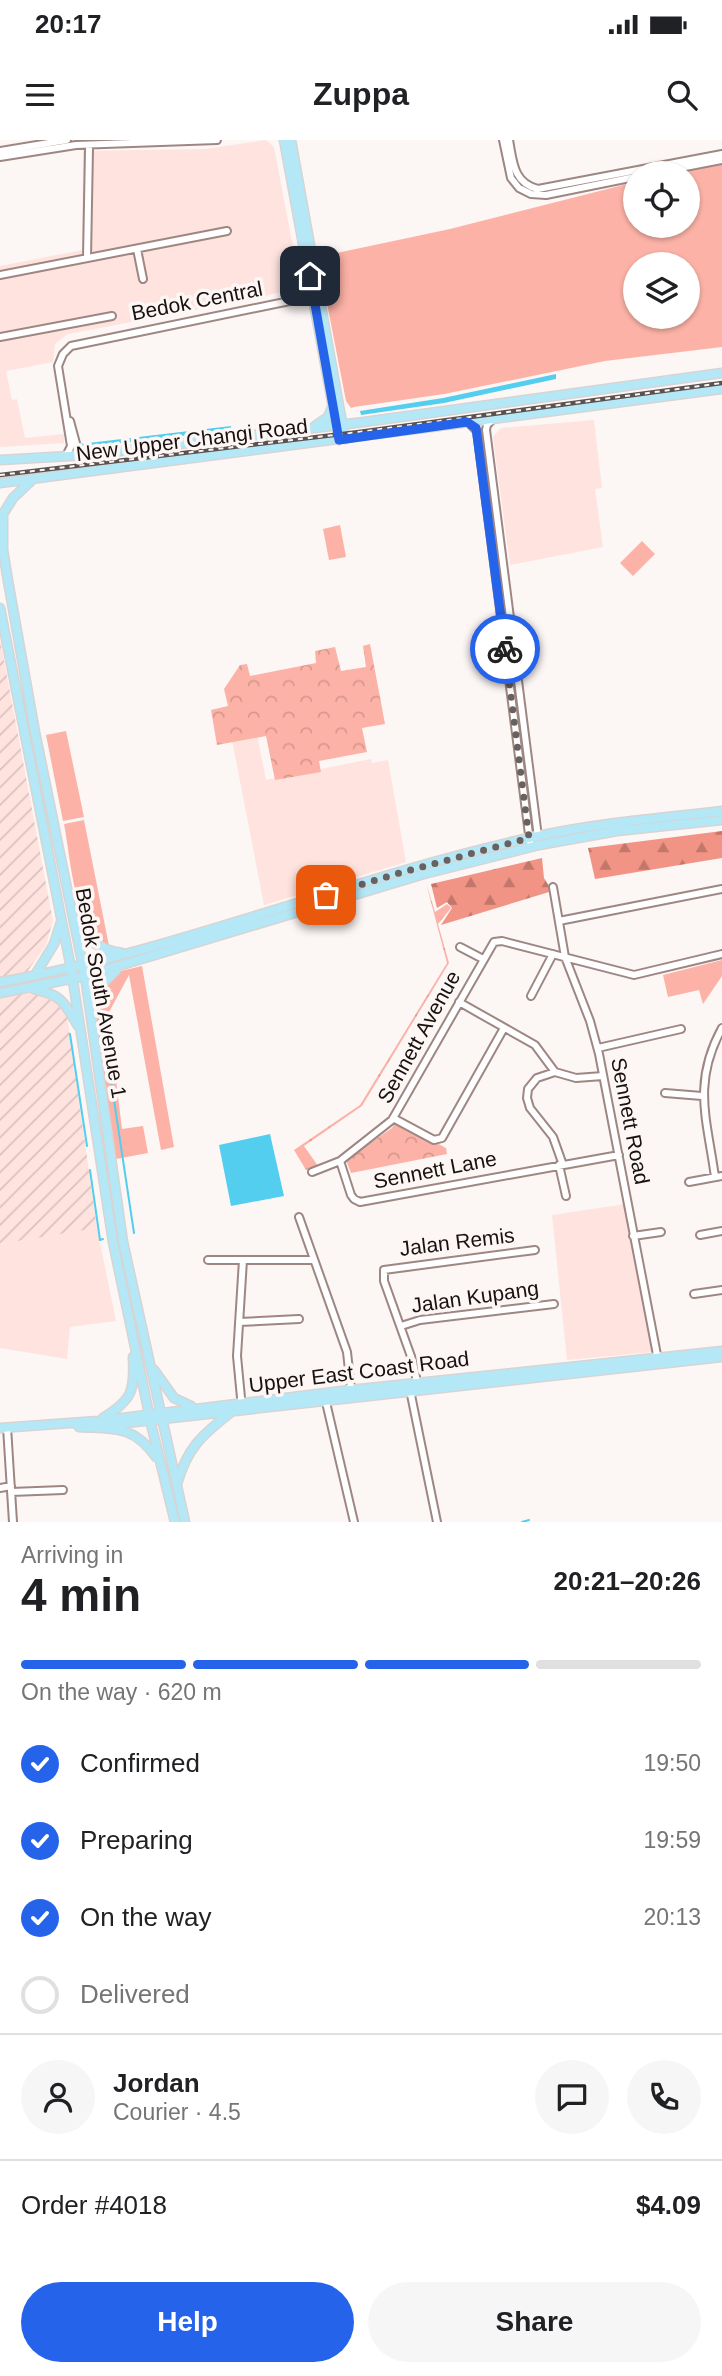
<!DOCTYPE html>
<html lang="en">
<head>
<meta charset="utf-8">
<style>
	body { margin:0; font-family:Arial,sans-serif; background:#f6f6f6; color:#202124; height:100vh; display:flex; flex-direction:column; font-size:26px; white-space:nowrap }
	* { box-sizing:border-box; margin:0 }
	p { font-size:23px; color:#757577 }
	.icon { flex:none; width:38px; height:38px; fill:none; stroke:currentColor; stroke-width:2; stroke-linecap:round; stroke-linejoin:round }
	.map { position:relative; height:1382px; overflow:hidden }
	.details { display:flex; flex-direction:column; background:#fff; flex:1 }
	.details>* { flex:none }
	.controls { position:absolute; left:623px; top:21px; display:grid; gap:14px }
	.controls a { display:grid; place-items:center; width:77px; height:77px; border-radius:50%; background:#fff; box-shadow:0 2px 5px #0004; font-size:35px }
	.pin { position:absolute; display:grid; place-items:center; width:60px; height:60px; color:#fff; margin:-30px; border-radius:14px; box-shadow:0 4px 10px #0006 }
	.courier { position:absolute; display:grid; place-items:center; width:70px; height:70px; margin:-35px; border:5px solid #2563eb; border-radius:50%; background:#fff; color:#222; box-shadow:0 2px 9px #0007 }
	.overview em { font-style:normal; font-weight:800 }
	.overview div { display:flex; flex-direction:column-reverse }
	.overview { display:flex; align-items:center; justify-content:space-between; height:119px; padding:0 21px }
	h1 { font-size:46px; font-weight:800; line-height:52px }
	.bar { display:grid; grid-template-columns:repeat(4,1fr); gap:10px 7px; align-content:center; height:84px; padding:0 21px }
	.bar i { height:9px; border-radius:5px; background:#e0e0e0 }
	.bar .selected { background:#2563eb }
	.bar p { grid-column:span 4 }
	.line { display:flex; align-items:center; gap:18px; padding:0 21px; border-top:2px solid #e0e0e0 }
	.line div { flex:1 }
	.round { display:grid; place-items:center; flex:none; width:74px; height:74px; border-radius:37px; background:#f6f6f6 }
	ol { padding:0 21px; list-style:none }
	li { display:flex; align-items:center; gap:21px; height:77px }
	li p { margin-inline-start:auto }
	li .icon { padding:7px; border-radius:50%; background:#2563eb; color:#fff; stroke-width:4 }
	li:last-child { color:#757577 }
	li i { width:38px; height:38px; border:4px solid #e0e0e0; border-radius:50% }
	.action { display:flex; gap:14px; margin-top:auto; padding:14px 21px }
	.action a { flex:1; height:80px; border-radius:42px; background:#2563eb; color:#fff; font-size:28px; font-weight:800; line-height:80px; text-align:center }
	.action a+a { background:#f6f6f6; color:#202124 }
	.status { display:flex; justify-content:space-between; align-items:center; height:49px; padding:0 35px; background:#fff; direction:ltr }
	.status svg { height:19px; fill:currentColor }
	header { display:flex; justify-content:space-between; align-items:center; height:91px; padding:0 21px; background:#fff; font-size:32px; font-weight:800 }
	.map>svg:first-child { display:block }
	.built { fill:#ffe3df }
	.industrial { fill:url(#industrial-furrows) }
	.grass { fill:#fcb2a6; fill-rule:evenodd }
	.forest { fill:url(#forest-firs) }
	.park { fill:url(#park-crowns) }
	.water { fill:#53ceef }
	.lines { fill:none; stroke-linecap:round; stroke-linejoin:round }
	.stream { stroke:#53ceef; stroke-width:2 }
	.minor-casing { stroke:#9e8783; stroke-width:10 }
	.major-casing { stroke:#d6d4d4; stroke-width:11 }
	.minor { stroke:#fff; stroke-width:6 }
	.major { stroke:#b4e8f7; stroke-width:8 }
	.rail-casing { stroke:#595250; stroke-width:4.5 }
	.rail { stroke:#fcf6f5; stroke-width:2; stroke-dasharray:5; stroke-linecap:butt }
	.done { stroke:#686160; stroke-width:7; stroke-dasharray:0 12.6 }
	.route { stroke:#2563eb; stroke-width:9 }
	.labels { text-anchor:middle; stroke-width:7; stroke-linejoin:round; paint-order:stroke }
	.street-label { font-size:21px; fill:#19110f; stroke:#fcf6f5 }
</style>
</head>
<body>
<div class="status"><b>20:17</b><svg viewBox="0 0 49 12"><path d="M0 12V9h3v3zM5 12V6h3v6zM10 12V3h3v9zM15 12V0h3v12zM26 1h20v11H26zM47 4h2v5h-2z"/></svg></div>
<header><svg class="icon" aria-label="menu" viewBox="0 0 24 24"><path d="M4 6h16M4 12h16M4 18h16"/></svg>Zuppa<svg class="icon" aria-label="search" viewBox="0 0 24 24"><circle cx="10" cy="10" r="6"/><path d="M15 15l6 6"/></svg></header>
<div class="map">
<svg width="722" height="1382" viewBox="0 0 722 1382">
	<defs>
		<pattern id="industrial-furrows" width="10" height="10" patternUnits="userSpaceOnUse" patternTransform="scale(1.75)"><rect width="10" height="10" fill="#ffe3df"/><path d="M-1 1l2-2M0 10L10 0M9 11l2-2" fill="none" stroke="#dac2be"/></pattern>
		<pattern id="forest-firs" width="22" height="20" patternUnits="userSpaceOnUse" patternTransform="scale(1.75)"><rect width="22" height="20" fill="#f29485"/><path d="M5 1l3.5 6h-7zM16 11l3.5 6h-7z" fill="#c3776b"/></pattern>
		<pattern id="park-crowns" width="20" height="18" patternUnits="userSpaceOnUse" patternTransform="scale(1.75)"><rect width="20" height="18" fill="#fcb2a6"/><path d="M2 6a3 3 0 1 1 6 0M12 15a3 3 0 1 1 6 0" fill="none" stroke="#d7988e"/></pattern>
	</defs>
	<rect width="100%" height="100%" fill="#fcf6f5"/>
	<path class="built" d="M266,0L274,7L300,144L296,148L258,158L68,194L55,204L53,222L6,231L12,260L17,259L25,298L64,294V303L0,307V126L82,110L83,11L205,9Z
		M594,280L602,348L595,349L603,407L510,425L493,297L501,288Z
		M257,595L266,640L371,619L372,623L388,620L406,722L264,765L232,600Z
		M626,1064L653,1212L567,1220L552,1075Z
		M97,1088L116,1181L70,1187L67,1219L0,1208V1104Z"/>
	<path class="industrial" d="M0,499L53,781L46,805L27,832L0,837Z
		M30,852L56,859L67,875L97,1088L0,1104V857Z"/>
	<path class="grass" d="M722,23V207L605,221L444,254L354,267L351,268L346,261L318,117L450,89L635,42V86H688V33H675ZM635,124H688V177H635Z
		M340,385L346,417L329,420L323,389Z
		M642,401L655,414L633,436L620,423Z
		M66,591L84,677L63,681L46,595Z
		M84,680L109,806C72,782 72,725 64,684Z
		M722,820V836L703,864L699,850L668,857L663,835Z
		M142,826L174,1007L161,1010L129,835L108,874L122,989L143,986L148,1013L116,1019L96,881L105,849L109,842L121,831Z"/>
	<path class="forest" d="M722,691V718L595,739L588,708Z
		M542,718L544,738L549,746V752L441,785L452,768L447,762L437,768L431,744Z"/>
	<path class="park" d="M370,504L385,584L362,588L367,612L319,621L321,632L275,640L266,596L217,605L211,570L228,566L224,549L240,525L247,524L250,536L316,523L315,511L335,507L341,531L366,527L363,506Z
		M426,743L435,772L447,764L451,768L438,784L449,823L362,966L304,1006L318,1026L306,1030L294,1010L360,965L447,823Z
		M396,981L446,1008L447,1014L351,1033L346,1020L392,988Z"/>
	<path class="water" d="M556,234V239L444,263L361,275L360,271L443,258Z
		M231,286L232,290L80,308V304Z
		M270,994L284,1056L231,1066L219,1005Z"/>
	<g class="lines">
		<path class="stream" d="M70,894L87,1006
			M104,894L134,1093
			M90,1030L100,1100L103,1099
			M522,1382L529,1380"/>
		<g class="minor-casing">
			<path id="minor" d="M503,0L511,38L519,48L531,54L546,55L635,37
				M509,0C513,21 513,43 538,49L722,14
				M0,11L67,0
				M0,17L76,5L217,0
				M654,33L722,20
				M137,109L143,139
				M87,118L89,9
				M0,135L227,91
				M0,197L112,176
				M492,280L487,285L486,290L538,697
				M70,281L77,307L85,314
				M468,282L477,291L530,702
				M66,316L71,306L58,226L63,214L71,206L314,156
				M553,747L565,817L590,881L599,914L658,1220
				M559,781L722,749
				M460,807L483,819
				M531,856L553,814
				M459,862L535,905L555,932
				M598,908L681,889
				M665,953L702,956
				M393,978L434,1000L442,998L504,888
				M340,1021L351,1055L354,1059L360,1062L619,1015
				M559,1025L566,1056
				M563,1025L553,997L530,968L527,958L528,949L537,938L555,932L576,938L603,936
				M312,1032L340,1021L392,980L494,802L502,801L634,835L722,814
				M715,1037C707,979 692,943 722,888
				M689,1042L722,1036
				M299,1077L347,1212L352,1258
				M700,1095L722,1091
				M633,1096L661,1092
				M208,1120H313
				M694,1154L722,1150
				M239,1182L299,1179
				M401,1186L420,1180L554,1164
				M418,1247L413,1222L384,1141V1130L535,1110
				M410,1250L437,1382
				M325,1258L354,1382
				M242,1268L237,1216L243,1120
				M7,1287L13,1382
				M0,1348L11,1346
				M11,1352L63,1350"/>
		</g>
		<g class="major-casing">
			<path id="major" d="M284,0L339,300
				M291,0L345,299
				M315,286L328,277L333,265
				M0,320L87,315L364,282L722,233
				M33,339L13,358L3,374V410L8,441L35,592L85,836L123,1102L185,1382
				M0,343L722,249
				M0,468L71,828L113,1102L152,1288L175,1382
				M77,784C87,802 102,810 122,813
				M35,835L54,804L61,782
				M0,842C183,810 356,735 538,696C599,683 660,678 722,671
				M34,849C62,855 64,862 78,886
				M0,853L85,836L424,734L539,705L617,691L722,680
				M93,876L100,846L116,830
				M154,1230L174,1258L191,1266
				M103,1278C132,1260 135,1251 133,1217
				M108,1285L722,1217
				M79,1287C115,1289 133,1285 156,1317
				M0,1288L98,1281L350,1250L722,1211
				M177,1344C187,1308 202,1295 230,1273"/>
		</g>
		<use href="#minor" class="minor"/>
		<use href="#major" class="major"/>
		<g class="rail-casing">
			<path id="rail" d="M0,335L359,292L722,243"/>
		</g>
		<use href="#rail" class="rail"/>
	</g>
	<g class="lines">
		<path class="done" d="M326,755L396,734L529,698L505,509"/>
		<path class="route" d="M310,136L339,300L467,282L476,288L505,509"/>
	</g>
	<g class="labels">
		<g class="street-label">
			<text transform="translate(197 161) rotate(-11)" y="7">Bedok Central</text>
			<text transform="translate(192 300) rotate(-7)" y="7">New Upper Changi Road</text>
			<text transform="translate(101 853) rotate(80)" y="7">Bedok South Avenue 1</text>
			<text transform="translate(419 897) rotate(-61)" y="7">Sennett Avenue</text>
			<text transform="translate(630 981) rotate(79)" y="7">Sennett Road</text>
			<text transform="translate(435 1030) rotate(-11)" y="7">Sennett Lane</text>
			<text transform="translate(457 1102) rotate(-7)" y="7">Jalan Remis</text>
			<text transform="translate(475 1157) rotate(-8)" y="7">Jalan Kupang</text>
			<text transform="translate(359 1232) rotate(-7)" y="7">Upper East Coast Road</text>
		</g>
	</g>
</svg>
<div class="controls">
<a><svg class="icon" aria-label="locate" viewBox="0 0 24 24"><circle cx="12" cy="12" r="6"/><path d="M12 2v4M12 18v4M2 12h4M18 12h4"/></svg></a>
<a><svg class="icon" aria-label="layers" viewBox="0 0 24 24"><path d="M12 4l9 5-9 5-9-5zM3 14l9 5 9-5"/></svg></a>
</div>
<div class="pin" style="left:326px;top:755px;background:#ea580c"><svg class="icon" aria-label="bag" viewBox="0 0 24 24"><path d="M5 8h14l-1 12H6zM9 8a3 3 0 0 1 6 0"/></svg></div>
<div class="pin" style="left:310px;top:136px;background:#1f2937"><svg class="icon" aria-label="home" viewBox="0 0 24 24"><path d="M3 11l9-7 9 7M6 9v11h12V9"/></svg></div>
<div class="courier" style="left:505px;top:509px"><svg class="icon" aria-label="bike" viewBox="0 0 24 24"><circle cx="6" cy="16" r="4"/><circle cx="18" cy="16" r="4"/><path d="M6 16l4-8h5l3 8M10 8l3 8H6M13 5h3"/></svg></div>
</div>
<section class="details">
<div class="overview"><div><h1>4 min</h1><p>Arriving in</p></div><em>20:21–20:26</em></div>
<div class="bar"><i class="selected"></i><i class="selected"></i><i class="selected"></i><i></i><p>On the way · 620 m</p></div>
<ol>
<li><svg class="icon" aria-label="check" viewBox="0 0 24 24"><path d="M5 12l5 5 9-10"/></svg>Confirmed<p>19:50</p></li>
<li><svg class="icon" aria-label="check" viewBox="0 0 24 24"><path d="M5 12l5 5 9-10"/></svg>Preparing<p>19:59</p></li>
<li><svg class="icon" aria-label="check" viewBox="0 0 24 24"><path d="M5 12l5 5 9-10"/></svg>On the way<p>20:13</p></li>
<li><i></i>Delivered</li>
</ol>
<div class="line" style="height:126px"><a class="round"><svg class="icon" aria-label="person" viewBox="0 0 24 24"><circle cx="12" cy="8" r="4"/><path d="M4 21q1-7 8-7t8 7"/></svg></a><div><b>Jordan</b><p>Courier · 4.5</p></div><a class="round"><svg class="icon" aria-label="chat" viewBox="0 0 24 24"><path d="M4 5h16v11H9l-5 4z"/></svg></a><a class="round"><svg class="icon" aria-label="phone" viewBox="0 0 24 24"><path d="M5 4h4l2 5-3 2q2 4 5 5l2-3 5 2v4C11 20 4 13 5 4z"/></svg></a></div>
<div class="line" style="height:91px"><div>Order #4018</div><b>$4.09</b></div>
<div class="action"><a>Help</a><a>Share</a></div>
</section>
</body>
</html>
